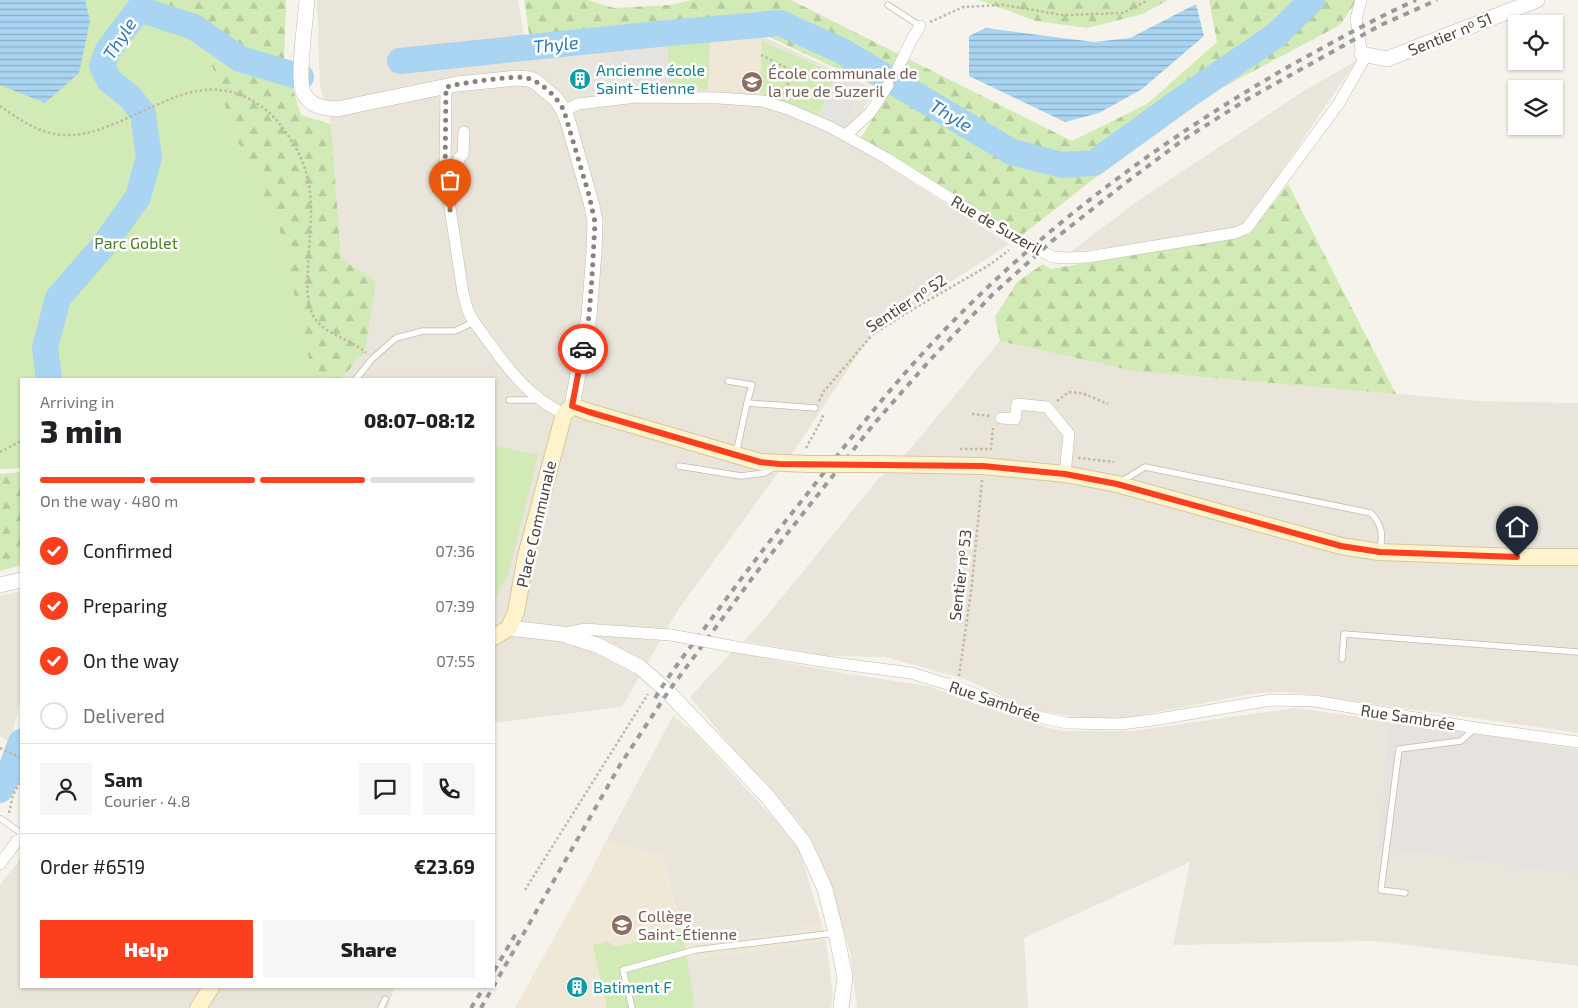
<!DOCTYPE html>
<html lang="en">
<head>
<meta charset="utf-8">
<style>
	body { margin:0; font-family:"Exo 2",sans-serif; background:#f6f6f6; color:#202124; height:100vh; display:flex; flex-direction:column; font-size:19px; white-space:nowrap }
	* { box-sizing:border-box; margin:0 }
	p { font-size:16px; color:#757577 }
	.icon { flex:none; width:28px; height:28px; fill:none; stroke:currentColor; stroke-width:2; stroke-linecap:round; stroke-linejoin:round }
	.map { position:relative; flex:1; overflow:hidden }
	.panel { position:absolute; left:20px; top:378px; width:475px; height:610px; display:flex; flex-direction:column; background:#fff; border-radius:0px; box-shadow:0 1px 4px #0004 }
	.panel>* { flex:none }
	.controls { position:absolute; left:1508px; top:15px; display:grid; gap:10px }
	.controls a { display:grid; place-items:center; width:55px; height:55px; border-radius:0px; background:#fff; box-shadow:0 1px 4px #0004; font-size:25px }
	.pin { position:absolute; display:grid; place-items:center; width:42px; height:42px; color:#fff; margin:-51px -21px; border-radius:50% 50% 50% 0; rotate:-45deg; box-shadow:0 0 5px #0007 }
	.pin .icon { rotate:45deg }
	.courier { position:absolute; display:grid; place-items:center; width:50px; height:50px; margin:-25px; border:4px solid #fc3f1d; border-radius:50%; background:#fff; color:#222; box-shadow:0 1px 6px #0007 }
	.summary em { font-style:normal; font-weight:800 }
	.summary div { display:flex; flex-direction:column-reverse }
	.summary { display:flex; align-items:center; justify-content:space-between; height:85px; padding:0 20px }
	h1 { font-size:32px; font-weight:800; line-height:38px }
	.bar { display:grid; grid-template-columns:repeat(4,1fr); gap:8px 5px; align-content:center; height:60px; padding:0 20px }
	.bar i { height:6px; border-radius:4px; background:#e0e0e0 }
	.bar .current { background:#fc3f1d }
	.bar p { grid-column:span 4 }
	.line { display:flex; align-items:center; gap:12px; padding:0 20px; border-top:1px solid #e0e0e0 }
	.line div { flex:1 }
	.round { display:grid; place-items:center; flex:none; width:52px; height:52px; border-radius:0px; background:#f6f6f6 }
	ol { padding:0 20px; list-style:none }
	li { display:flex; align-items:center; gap:15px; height:55px }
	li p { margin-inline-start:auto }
	li .icon { padding:5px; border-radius:50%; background:#fc3f1d; color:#fff; stroke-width:4 }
	li:last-child { color:#757577 }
	li i { width:28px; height:28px; border:2px solid #e0e0e0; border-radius:50% }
	.action { display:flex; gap:10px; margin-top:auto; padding:10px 20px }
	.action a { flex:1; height:58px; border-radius:0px; background:#fc3f1d; color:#fff; font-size:20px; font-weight:800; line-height:58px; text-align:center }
	.action a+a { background:#f6f6f6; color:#202124 }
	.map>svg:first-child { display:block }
	.residential { fill:#eae5da }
	.industrial { fill:#e6e2dd }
	.education { fill:#efe8d6 }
	.forest { fill:url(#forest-firs) }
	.green { fill:#d2eab5 }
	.parking { fill:#e5e3e0 }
	.water { fill:url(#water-rules) }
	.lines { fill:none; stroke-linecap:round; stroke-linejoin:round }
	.stream { stroke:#a9d4f2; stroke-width:4.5 }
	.river { stroke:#a9d4f2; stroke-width:26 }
	.service-casing { stroke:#c2bbae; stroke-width:7 }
	.minor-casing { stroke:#c2bbae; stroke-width:12 }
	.tertiary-casing { stroke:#c2bbae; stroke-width:16 }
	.secondary-casing { stroke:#d6c79b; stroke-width:18 }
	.path { stroke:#c4b79f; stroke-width:2.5; stroke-dasharray:2.5 2.5; stroke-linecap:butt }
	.service { stroke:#fff; stroke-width:5.5 }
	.minor { stroke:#fff; stroke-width:11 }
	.tertiary { stroke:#fff; stroke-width:15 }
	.secondary { stroke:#fff3cd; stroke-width:16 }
	.rail { stroke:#9a9a9a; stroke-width:4; stroke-dasharray:6 6; stroke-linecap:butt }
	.minor-bridge-casing { stroke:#c2bbae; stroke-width:12; stroke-linecap:butt }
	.secondary-bridge-casing { stroke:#d6c79b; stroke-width:18; stroke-linecap:butt }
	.minor-bridge { stroke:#fff; stroke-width:11 }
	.secondary-bridge { stroke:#fff3cd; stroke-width:16 }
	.done { stroke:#878178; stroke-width:5; stroke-dasharray:0 9 }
	.route { stroke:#fc3f1d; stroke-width:6 }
	.labels { text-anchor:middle; stroke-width:5; stroke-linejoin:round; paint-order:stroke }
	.street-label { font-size:16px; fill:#4b4439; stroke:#fff }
	.culture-label { font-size:16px; fill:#0d838f; stroke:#fff; text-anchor:start }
	.education-label { font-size:16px; fill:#785e54; stroke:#fff; text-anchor:start }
	.park-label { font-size:16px; fill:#4a7f2a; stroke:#fff }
	.water-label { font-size:18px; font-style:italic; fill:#2e7ab2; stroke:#fff }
</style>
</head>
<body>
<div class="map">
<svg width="1578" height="1008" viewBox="0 0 1578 1008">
	<defs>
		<pattern id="forest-firs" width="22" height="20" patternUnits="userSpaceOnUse" patternTransform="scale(1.25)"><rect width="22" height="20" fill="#d2eab5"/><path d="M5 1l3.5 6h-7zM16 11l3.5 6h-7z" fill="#b6ca9c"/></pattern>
		<pattern id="water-rules" width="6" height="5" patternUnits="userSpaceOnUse" patternTransform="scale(1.25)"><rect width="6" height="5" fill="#a9d4f2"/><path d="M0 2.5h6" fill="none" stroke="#8caec5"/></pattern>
	</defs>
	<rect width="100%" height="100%" fill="#f6f3ec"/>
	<path class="residential" d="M317,0H518L528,59L696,35L766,38L875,89L846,140L1009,244L872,333L792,454L678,610L622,707L494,723V379H341L365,351L341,260L331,124L320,85Z
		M1356,61L1244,226L1151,242L1070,252L1139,200L1302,92Z
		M1000,341L1134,371L1480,401L1578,403V733L1289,692L1257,693L1126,718H1085L1032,710L965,679L886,657L827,656L744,641L765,618L879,478L911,448Z
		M21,591V699L10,742L0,736V596Z
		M732,652L842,673L928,686L979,705L1049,728L1065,731H1132L1295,708L1389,721L1377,848L1578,875V966L1375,941L1173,945L1190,862L1024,938L1028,1008H857L850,952L832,891L801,825L751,770L690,697Z
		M673,716L694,732L785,831L799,850L822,924L803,926V930L699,943L680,923L663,856L606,841Z
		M21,858V986H395L388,1008H0V885Z
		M826,941L833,995L831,1008H695L686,960Z"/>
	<path class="industrial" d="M1389,721L1578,749V875L1377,848Z"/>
	<path class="education" d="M710,39L762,41L836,74L762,95L760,93L684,89L671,92L667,44Z
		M606,841L663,856L680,923L699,943L803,930V926L822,924L826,941L686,960L695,1008H515L589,875Z"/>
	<path class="forest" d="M156,0H286L284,61L301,115L331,124L341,259L376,281L365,351L341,379H326L311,369L279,228L234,134L210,60Z
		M524,0H588L614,8L670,5L692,0H791L1072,141L1147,104L1217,42L1209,0H1357L1340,25L1216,91L1091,181L1022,235L977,211L861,138L888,93L765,35L694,32L532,54Z
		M979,0H1168L1143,14L1087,28L1036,21Z
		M1288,184L1396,394L1134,371L1000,341L995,317L1017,282L1043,264L1051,269L1250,234Z
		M21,472V565L0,571V474Z"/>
	<path class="green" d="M0,0H156L210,60L234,134L279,228L311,368L326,379H21V468L0,469Z
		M710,39L708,90L684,89L671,92L667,44Z
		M762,41L836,74L817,118L760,93Z
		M494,445L538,455L507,578L494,600Z
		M682,931L695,1008H607L593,945L607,941L615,947Z"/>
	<path class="parking" d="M667,44L671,92L634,91L633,77L614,79L611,52Z
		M838,75L862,86L843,130L819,119Z"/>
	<path class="water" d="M0,0H85L90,21L79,73L45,103L0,85Z
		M1196,4L1204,36L1142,89L1099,113L1065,122L969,76V36L986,28L1094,42L1130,38Z"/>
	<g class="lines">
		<path class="stream" d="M139,0V9"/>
		<path class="river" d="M400,61L648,35L780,23L842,51L1012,152L1062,165L1094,163L1181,100L1275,36L1312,0
			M49,379L45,348L58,298L104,245L138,197L149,157L143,114L131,98L109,80L102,66L108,50L139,9L194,27L240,59L301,77
			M0,790L10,772L21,742"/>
		<g class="service-casing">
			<path id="service" d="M888,5L920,26
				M888,85L898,68
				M356,379L372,359L396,338L423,331H455L474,322
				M728,381L752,385L747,403
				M509,400H539
				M736,454L747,403L815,408
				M679,466L741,476L765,473L774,467
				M1122,481L1145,467L1371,513C1382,525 1383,534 1380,550
				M1342,659L1344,634L1578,652
				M1,819L21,833
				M1405,893L1381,890L1399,749L1461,741L1474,729
				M381,1008L385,999
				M632,1008L623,970L695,950L835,933"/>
		</g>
		<g class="minor-casing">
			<path id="minor" d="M898,68L912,39L920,26
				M446,87L445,175L463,293L468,311L474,322C502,359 521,393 564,414
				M564,111L578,104L636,97L718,98L763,101L788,109L830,127L886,158L975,214L1019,240L1053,257L1067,258L1088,257L1235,233L1247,228L1339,103L1363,61L1356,19L1361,0
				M846,135L870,113L888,85
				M451,198L459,158L463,154L464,132
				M1001,418L1015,419L1017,404L1047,407L1069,434L1065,474
				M562,634L584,629L671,635
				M730,646L827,662L911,673L957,687L1029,715L1067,723L1120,724L1153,720L1271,700L1314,701L1476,728L1578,742
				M0,864L17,841L21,839"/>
		</g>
		<g class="tertiary-casing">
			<path id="tertiary" d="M307,0C306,18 296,81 304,94C311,107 324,108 337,109L457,84L517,78L529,79L536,82L556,99L564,111L569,125L592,206L595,222L594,252L589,316L572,406
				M1362,54L1387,59L1537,0
				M0,585L21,580
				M509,628L562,634L574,638L597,645L640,667L668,692L767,796L804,843L825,889L836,933L845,977L841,1008"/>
		</g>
		<g class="secondary-casing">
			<path id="secondary" d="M877,464L983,466L1065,474L1117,484L1341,546L1379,552L1517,557H1578
				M494,637L509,628L516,612L526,556L557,440L564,414L572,406L589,412L760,462L808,464
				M198,1008L212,986"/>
		</g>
		<path class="path" d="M930,22L963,7L1004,5L1062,15L1123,13L1148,0
			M761,55L803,76
			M783,94L794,72
			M0,106C20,120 40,134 64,135C83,136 99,130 116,123C169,101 214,67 267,111C277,119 284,129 291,140C319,182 310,221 308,268C307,284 306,307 316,320C328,336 352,339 366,353
			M819,401L824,391L873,334L910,311L991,264L1009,250
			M1057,401L1069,392L1082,393L1108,404
			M972,414L990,416
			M806,448L823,417L820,414
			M960,449H991L993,428
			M0,452L21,441
			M1078,458L1114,462
			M959,676L972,584L982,480
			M0,748L21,758
			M9,813L13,795L21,780
			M525,890L648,694"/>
		<use href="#service" class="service"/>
		<use href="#minor" class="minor"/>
		<use href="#tertiary" class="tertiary"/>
		<use href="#secondary" class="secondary"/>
		<path class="rail" d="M655,698C669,675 685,654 701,633C732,591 763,549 796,508C838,455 878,402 923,353C1029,237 1158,141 1295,63C1335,41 1374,19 1416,0
			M494,971L518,930
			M471,1008L485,986
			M481,1008L620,765L668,692L756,573L873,425L930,360L992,295L1052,241L1124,184L1183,140L1246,100L1348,43L1381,25L1437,0"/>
		<g class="minor-bridge-casing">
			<path id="minor-bridge" d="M671,635L730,646"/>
		</g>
		<g class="secondary-bridge-casing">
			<path id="secondary-bridge" d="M808,464H877"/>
		</g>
		<use href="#minor-bridge" class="minor-bridge"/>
		<use href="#secondary-bridge" class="secondary-bridge"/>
	</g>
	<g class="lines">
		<path class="done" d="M450,210L445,175L446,87C461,83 514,75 527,78C542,82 558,98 564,111L589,195L595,222L592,277L589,316L583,349"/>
		<path class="route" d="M583,349L572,406L589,412L760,462L779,464L983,466L1065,474L1117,484L1341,546L1380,552L1517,557"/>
	</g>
	<defs>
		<g id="building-disc" transform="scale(1.125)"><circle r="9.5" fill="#0f9aa8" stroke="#fff"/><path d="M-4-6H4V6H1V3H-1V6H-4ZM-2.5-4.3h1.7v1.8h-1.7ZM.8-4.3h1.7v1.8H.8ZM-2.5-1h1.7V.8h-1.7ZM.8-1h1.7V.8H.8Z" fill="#fff"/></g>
		<g id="school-disc" transform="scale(1.125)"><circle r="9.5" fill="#8d6e63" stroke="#fff"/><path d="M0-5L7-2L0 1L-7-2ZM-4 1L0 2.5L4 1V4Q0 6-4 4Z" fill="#fff"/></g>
	</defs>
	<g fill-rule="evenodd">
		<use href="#building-disc" x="580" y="79"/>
		<use href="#school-disc" x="752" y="82"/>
		<use href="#school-disc" x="622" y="925"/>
		<use href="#building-disc" x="577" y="987"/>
	</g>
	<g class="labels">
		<g class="street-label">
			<text transform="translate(1450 34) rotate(-22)" y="6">Sentier nᵒ 51</text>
			<text transform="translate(997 225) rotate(30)" y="6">Rue de Suzeril</text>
			<text transform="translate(906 303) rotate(-33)" y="6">Sentier nᵒ 52</text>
			<text transform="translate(536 524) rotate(-77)" y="6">Place Communale</text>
			<text transform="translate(960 575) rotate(-83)" y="6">Sentier nᵒ 53</text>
			<text transform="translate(995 701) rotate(19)" y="6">Rue Sambrée</text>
			<text transform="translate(1408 717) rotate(9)" y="6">Rue Sambrée</text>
		</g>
		<g class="culture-label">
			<text x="596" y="76">Ancienne école<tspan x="596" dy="18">Saint-Etienne</tspan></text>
			<text x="593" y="993">Batiment F</text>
		</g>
		<g class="education-label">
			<text x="768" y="79">École communale de<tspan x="768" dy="18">la rue de Suzeril</tspan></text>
			<text x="638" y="922">Collège<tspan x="638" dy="18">Saint-Étienne</tspan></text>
		</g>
		<g class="park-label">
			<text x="136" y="249">Parc Goblet</text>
		</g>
		<g class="water-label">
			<text transform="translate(120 39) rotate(-57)" y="6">Thyle</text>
			<text transform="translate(556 45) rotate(-6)" y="6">Thyle</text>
			<text transform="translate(951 116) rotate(31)" y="6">Thyle</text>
		</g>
	</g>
</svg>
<div class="controls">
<a><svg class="icon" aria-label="locate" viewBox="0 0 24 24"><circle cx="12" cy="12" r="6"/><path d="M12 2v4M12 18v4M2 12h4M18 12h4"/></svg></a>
<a><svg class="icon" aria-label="layers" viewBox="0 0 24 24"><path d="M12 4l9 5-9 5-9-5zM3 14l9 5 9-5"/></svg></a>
</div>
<div class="pin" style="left:450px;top:210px;background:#ea580c"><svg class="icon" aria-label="bag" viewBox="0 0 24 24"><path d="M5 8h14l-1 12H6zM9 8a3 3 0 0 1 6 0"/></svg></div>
<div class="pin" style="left:1517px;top:557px;background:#1f2937"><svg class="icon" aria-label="home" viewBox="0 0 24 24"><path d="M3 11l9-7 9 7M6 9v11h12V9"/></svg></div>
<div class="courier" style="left:583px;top:349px"><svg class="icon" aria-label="car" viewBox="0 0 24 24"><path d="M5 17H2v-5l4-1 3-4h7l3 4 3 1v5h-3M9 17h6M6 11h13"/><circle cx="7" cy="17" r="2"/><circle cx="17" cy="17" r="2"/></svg></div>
<section class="panel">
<div class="summary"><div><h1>3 min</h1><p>Arriving in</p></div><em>08:07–08:12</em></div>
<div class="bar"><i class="current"></i><i class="current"></i><i class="current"></i><i></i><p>On the way · 480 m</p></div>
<ol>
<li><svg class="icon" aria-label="check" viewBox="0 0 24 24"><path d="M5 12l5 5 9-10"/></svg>Confirmed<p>07:36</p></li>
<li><svg class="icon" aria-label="check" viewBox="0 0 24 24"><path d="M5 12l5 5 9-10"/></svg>Preparing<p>07:39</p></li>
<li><svg class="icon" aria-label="check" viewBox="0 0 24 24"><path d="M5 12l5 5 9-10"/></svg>On the way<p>07:55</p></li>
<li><i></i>Delivered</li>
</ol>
<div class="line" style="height:90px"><a class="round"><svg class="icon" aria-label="person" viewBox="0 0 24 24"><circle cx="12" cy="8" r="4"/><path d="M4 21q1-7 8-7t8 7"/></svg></a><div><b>Sam</b><p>Courier · 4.8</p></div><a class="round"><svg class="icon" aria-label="chat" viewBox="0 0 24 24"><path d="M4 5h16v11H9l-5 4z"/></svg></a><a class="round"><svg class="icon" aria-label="phone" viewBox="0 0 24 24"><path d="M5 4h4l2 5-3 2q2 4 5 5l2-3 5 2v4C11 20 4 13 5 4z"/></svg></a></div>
<div class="line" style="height:65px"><div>Order #6519</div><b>€23.69</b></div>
<div class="action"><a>Help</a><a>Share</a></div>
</section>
</div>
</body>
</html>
